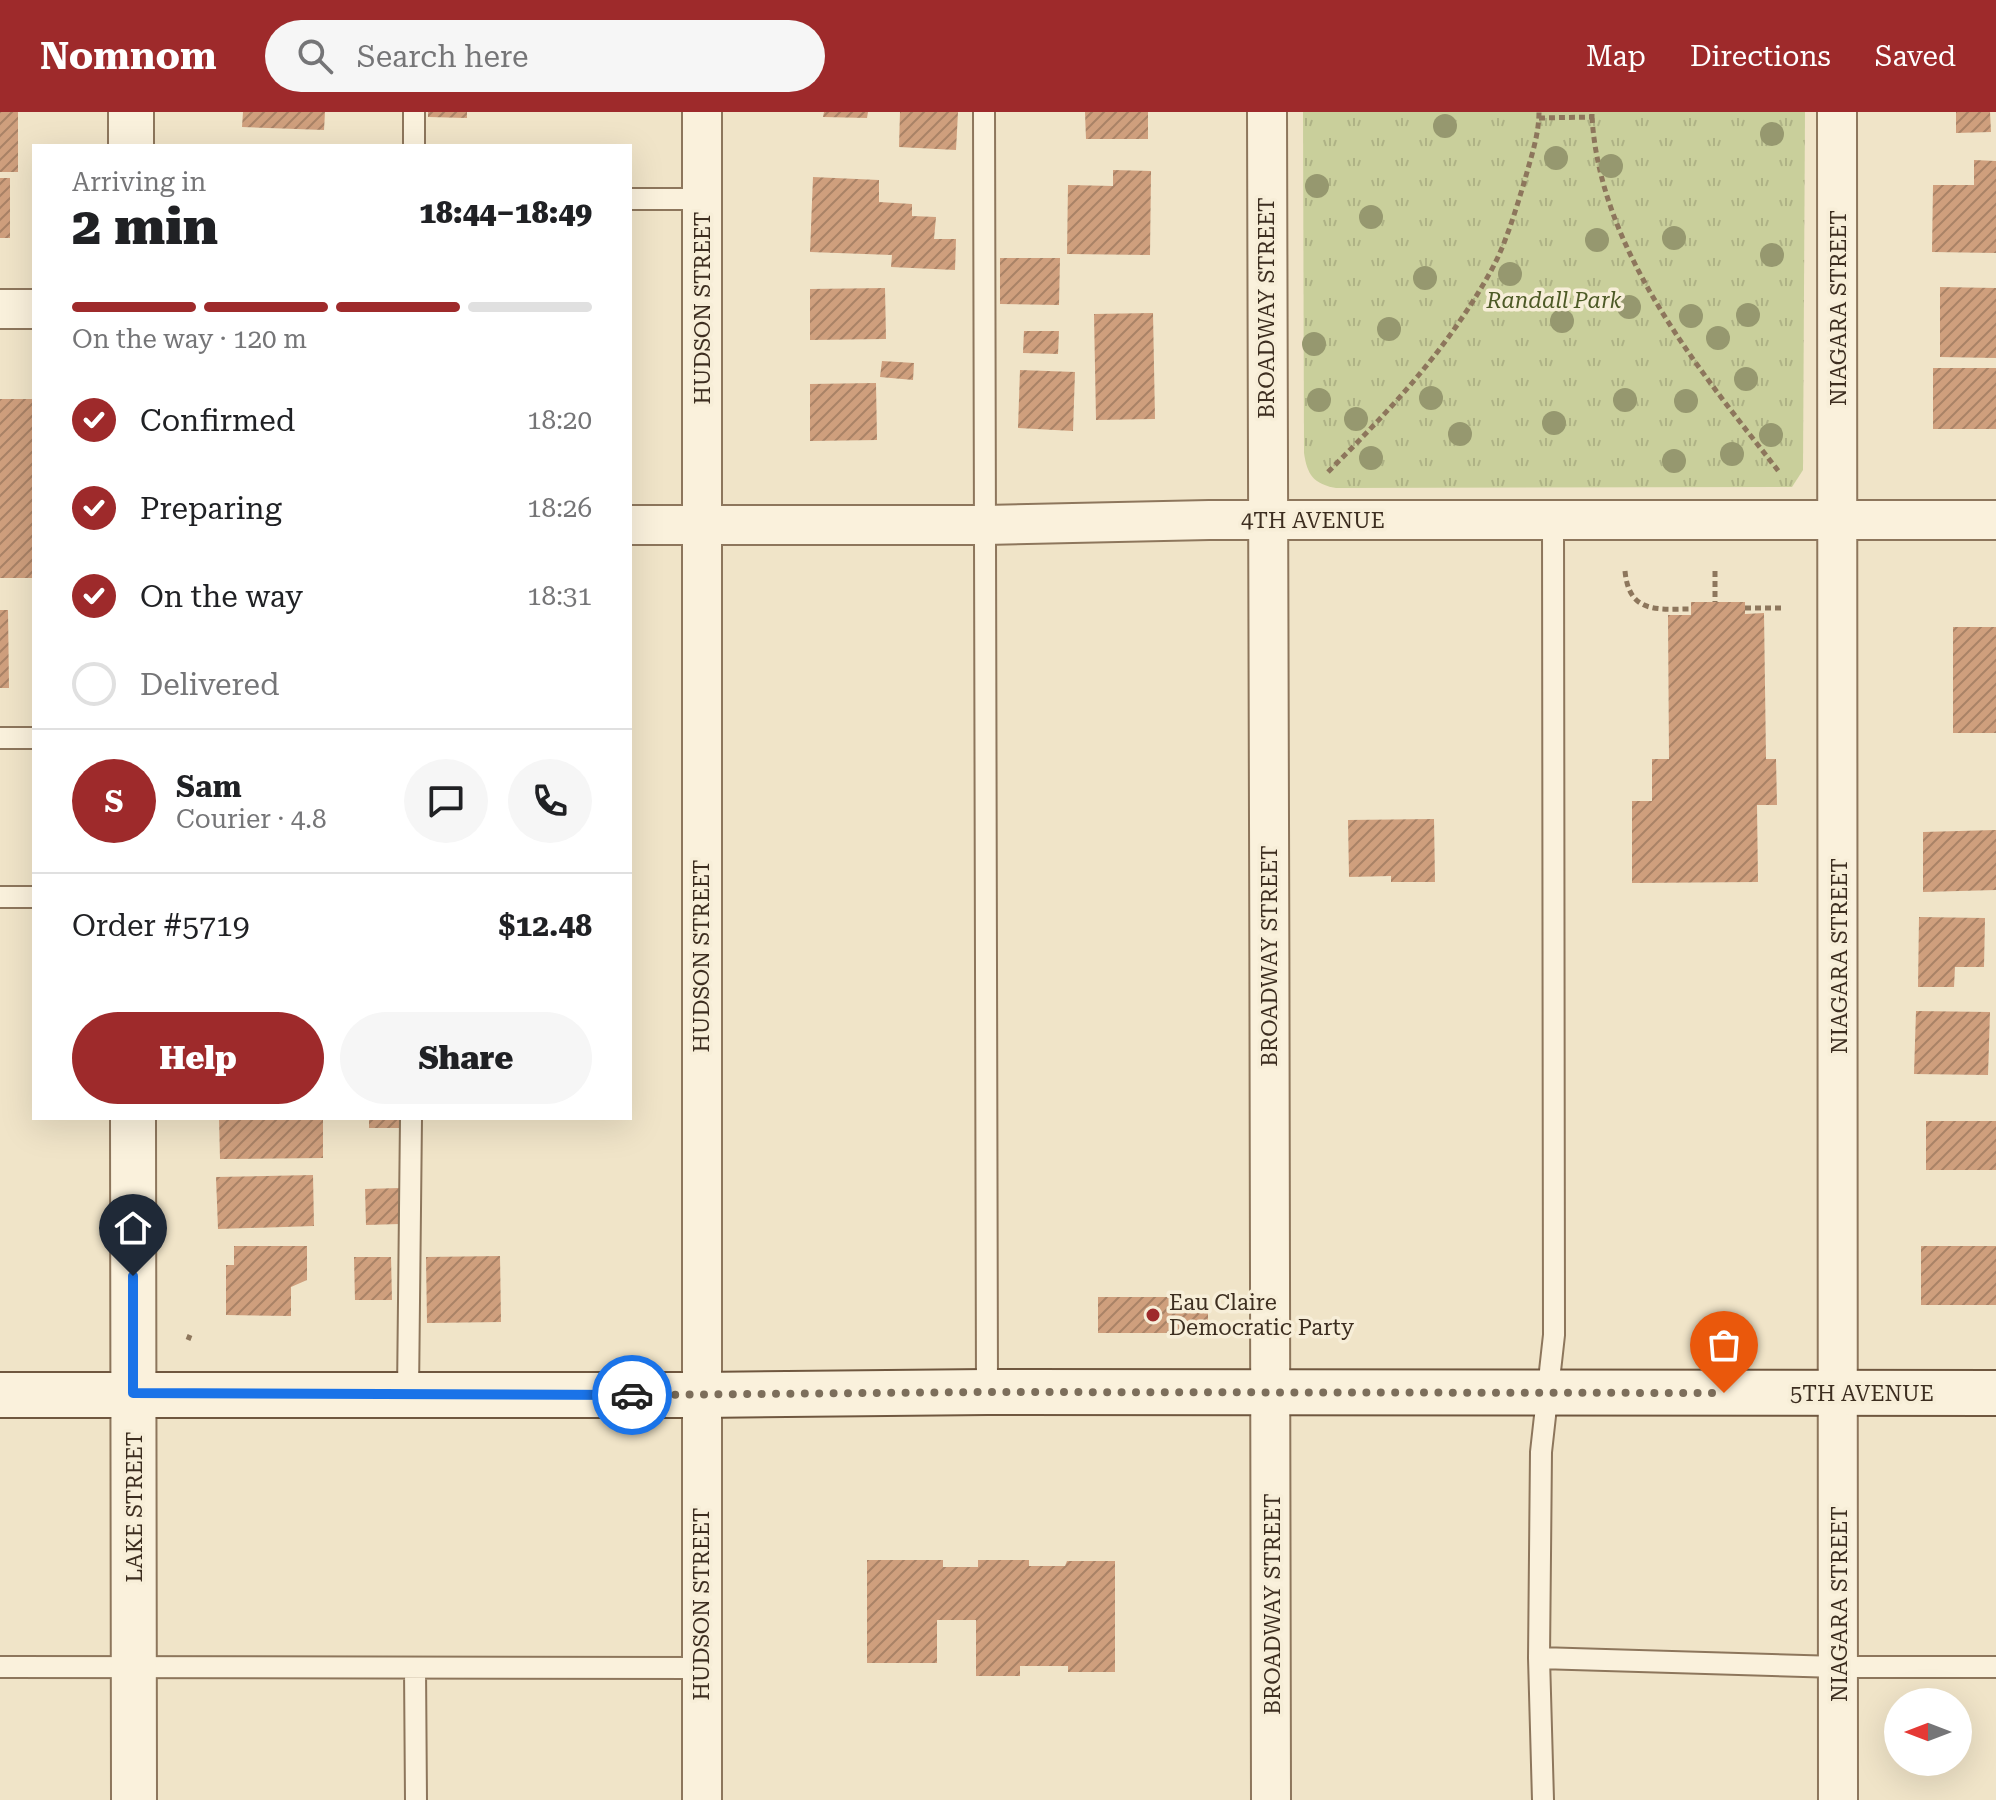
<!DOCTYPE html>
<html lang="en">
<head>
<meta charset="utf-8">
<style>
	body { margin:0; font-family:"Roboto Serif",serif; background:#f6f6f6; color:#202124; height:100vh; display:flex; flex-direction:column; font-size:30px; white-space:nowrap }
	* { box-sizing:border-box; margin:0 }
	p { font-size:26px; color:#757577 }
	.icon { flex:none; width:44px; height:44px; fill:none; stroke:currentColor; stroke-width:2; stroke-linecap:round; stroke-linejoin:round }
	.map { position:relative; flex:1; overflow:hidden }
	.sheet { position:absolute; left:32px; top:32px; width:600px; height:976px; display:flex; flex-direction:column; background:#fff; border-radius:0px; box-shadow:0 8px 32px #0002 }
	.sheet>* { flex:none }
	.needle { width:52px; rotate:270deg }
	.buttons { position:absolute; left:1884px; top:1576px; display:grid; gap:16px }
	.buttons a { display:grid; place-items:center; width:88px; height:88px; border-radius:50%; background:#fff; box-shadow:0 8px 32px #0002; font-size:40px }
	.pin { position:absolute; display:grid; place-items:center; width:68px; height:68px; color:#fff; margin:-82px -34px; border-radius:50% 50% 50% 0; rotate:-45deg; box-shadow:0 0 8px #0007 }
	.pin .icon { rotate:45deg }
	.courier { position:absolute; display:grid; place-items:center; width:80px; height:80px; margin:-40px; border:6px solid #1a73e8; border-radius:50%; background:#fff; color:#222; box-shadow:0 2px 10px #0007 }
	.head em { font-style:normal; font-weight:800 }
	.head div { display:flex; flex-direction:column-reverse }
	.head { display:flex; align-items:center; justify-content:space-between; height:136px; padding:0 40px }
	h1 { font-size:52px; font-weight:800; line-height:60px }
	.bar { display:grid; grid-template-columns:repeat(4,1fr); gap:12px 8px; align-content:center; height:96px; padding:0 40px }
	.bar i { height:10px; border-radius:6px; background:#e0e0e0 }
	.bar .current { background:#9e2a2b }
	.bar p { grid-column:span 4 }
	.line { display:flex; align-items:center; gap:20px; padding:0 40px; border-top:2px solid #e0e0e0 }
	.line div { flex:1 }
	.round { display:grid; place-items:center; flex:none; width:84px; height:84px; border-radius:42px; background:#f6f6f6 }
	ol { padding:0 40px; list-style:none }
	li { display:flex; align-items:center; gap:24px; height:88px }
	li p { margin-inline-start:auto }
	li .icon { padding:8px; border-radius:50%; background:#9e2a2b; color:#fff; stroke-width:4 }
	li:last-child { color:#757577 }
	li i { width:44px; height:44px; border:4px solid #e0e0e0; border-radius:50% }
	.cta { display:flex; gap:16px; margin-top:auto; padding:16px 40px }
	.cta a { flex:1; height:92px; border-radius:48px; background:#9e2a2b; color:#fff; font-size:32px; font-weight:800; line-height:92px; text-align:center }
	.cta a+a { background:#f6f6f6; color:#202124 }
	header { display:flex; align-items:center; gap:48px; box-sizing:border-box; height:112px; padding:0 40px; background:#9e2a2b; color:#fff }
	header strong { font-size:38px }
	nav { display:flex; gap:44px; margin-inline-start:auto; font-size:28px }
	.search { width:560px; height:72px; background:#f6f6f6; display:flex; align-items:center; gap:20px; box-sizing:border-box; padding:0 28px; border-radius:44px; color:#757577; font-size:30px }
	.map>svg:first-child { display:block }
	.grass { fill:url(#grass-tufts) }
	.building { fill:url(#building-hatch) }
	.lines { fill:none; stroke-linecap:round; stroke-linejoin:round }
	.service-casing { stroke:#8d765c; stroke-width:24 }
	.minor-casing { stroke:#8d765c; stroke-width:42 }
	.tertiary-casing { stroke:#8d765c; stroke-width:48 }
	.secondary-casing { stroke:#6f573f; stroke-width:48 }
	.path { stroke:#8d765c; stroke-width:5; stroke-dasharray:6 4; stroke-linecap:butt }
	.service { stroke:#faf1dc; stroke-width:20 }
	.minor { stroke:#faf1dc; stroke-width:38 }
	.tertiary { stroke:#faf1dc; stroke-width:44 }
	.secondary { stroke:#faf1dc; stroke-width:44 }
	.tree { fill:#96986f }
	.done { stroke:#7c6e5b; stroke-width:8; stroke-dasharray:0 14.4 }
	.route { stroke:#1a73e8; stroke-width:10 }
	.poi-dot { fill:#9e2a2b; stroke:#f7eed8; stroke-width:3 }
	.labels { text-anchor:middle; stroke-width:7; stroke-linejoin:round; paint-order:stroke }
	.park-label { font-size:22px; font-style:italic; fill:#4d5a26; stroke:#f7eed8 }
	.street-label { font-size:22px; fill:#3d2e20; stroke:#f7eed8 }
	.poi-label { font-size:22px; fill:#3d2e20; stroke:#f7eed8; text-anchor:start }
</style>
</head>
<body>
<header>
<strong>Nomnom</strong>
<div class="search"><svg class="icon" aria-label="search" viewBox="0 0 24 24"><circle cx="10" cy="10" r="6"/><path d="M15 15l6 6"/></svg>Search here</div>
<nav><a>Map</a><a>Directions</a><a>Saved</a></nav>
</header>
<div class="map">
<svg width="1996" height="1688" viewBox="0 0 1996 1688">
	<defs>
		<pattern id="grass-tufts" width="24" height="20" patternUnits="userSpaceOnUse" patternTransform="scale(2)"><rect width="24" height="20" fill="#c9cf9b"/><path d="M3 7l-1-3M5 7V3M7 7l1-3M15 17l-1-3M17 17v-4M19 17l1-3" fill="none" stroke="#aeb285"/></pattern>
		<pattern id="building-hatch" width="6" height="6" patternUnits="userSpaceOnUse" patternTransform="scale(2)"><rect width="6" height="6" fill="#cf9f7d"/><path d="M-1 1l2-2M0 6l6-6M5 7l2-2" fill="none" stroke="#a98266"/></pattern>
	</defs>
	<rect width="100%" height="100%" fill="#f0e4c8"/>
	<path class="grass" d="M1303,0H1805L1803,358L1792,375L1336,376C1313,372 1307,362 1304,341Z"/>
	<path class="building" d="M0,0H18V60H0Z
		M243,0H325L324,18L242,15Z
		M428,0H467V6L428,5Z
		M824,0H868L867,6L823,5Z
		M900,0H958L956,38L899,35Z
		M1085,0H1148V27H1086Z
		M1956,0H1990L1991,20L1956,21Z
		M1974,48L1996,49V141L1932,140L1933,73H1974Z
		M1113,58L1151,59L1150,143L1067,142L1068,73L1113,74Z
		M813,65L879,68V90L912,92V104L936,105L934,127H956L955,158L891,155L892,143L810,140Z
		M0,66H10V126H0Z
		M1000,146H1060L1059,193L1000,192Z
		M1940,175L1996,176V246L1940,245Z
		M885,176L886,227L810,228V177Z
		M1153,201L1155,307L1096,308L1094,202Z
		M1024,219H1059L1058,242L1023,241Z
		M882,249L914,251L913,268L880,265Z
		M1933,256H1996V317H1933Z
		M1020,258L1075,260L1073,319L1018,316Z
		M876,271L877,328L810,329V272Z
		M0,287H34V466H0Z
		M1691,490H1745V502L1764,501L1766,647H1776L1777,693H1757L1758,770L1632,771V689H1652V647H1669L1668,503H1691Z
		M0,498H8L9,576H0Z
		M1953,515H1996V621H1953Z
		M1434,707L1435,770H1391V764L1349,765L1348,708Z
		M1996,718V778L1923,780V720Z
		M1919,805L1985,806L1984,855H1955L1954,875H1918Z
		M1916,899L1990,900L1988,963L1914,962Z
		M219,1006H323V1046L220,1047Z
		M369,1006H400V1016H369Z
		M1926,1009H1996V1058H1926Z
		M313,1063L314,1114L218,1117L216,1065Z
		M399,1076L400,1112L366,1113L365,1077Z
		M234,1134H307V1168L291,1175V1204L226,1203V1153H234Z
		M1921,1134H1996V1193H1921Z
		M500,1144L501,1210L427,1211L426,1145Z
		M354,1145H391L392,1188H355Z
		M1098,1185H1208V1221H1098Z
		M867,1448H943V1455H978V1448H1029V1454H1065L1067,1449H1115V1560H1068V1554H1020V1564H976V1508H937V1551H867Z"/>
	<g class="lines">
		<g class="service-casing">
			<path id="service" d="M414,0V34
				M984,0L987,1280
				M630,87H703
				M0,626H34
				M0,785H34
				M408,1281L411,1006
				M1539,1546L1541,1340L1554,1223L1553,408
				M0,1555L701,1556
				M415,1556L416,1688
				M1543,1688L1539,1546L1838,1555H1996"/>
		</g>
		<g class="minor-casing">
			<path id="minor" d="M1267,0C1266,563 1273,1125 1271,1688
				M1837,0L1838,1688
				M0,197H34
				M630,413H985L1209,408H1996
				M702,1688V0"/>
		</g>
		<g class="tertiary-casing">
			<path id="tertiary" d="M131,0V34
				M133,1006L134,1688"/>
		</g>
		<g class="secondary-casing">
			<path id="secondary" d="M0,1283H701L987,1280L1996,1281"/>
		</g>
		<path class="path" d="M1592,5C1600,140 1701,260 1780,361
			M1539,6L1592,5V0
			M1328,360C1392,296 1448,237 1492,157C1506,131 1515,100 1524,71C1530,48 1539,24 1539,0
			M1625,459C1629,502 1657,497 1691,497
			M1715,459V490
			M1745,496H1782
			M188,1228L190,1223"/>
		<use href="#service" class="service"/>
		<use href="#minor" class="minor"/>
		<use href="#tertiary" class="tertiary"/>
		<use href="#secondary" class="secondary"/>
	</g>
	<g class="tree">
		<circle cx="1445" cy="14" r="12"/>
		<circle cx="1772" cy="22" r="12"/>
		<circle cx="1556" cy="46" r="12"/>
		<circle cx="1611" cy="54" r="12"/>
		<circle cx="1317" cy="74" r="12"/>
		<circle cx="1371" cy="105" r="12"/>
		<circle cx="1674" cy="126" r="12"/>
		<circle cx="1597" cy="128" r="12"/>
		<circle cx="1772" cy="143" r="12"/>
		<circle cx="1510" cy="162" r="12"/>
		<circle cx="1425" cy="166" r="12"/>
		<circle cx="1629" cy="195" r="12"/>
		<circle cx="1748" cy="203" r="12"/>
		<circle cx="1691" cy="204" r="12"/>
		<circle cx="1562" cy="209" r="12"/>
		<circle cx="1389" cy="217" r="12"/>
		<circle cx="1718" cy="226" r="12"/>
		<circle cx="1314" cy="232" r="12"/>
		<circle cx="1746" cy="267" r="12"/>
		<circle cx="1431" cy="286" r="12"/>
		<circle cx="1319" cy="288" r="12"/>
		<circle cx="1625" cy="288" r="12"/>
		<circle cx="1686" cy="289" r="12"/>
		<circle cx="1356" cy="307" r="12"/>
		<circle cx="1554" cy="311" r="12"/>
		<circle cx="1460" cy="322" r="12"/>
		<circle cx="1771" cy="323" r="12"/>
		<circle cx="1732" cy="342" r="12"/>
		<circle cx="1371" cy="346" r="12"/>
		<circle cx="1674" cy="349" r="12"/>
	</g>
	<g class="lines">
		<path class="done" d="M632,1283L987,1280L1724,1281"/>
		<path class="route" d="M133,1164V1281L632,1283"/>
	</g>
	<circle class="poi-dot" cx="1153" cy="1203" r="8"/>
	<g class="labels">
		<g class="park-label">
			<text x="1554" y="196">Randall Park</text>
		</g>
		<g class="street-label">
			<text transform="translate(702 196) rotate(-90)" y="8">HUDSON STREET</text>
			<text transform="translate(1266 196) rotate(-90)" y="8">BROADWAY STREET</text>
			<text transform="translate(1838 196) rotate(-90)" y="8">NIAGARA STREET</text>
			<text x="1313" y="416">4TH AVENUE</text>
			<text transform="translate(701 844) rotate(-90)" y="8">HUDSON STREET</text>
			<text transform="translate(1269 844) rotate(-90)" y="8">BROADWAY STREET</text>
			<text transform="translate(1839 844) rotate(-90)" y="8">NIAGARA STREET</text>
			<text x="1862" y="1289">5TH AVENUE</text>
			<text transform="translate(134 1395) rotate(-90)" y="8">LAKE STREET</text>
			<text transform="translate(701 1492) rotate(-90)" y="8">HUDSON STREET</text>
			<text transform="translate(1272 1492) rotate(-90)" y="8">BROADWAY STREET</text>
			<text transform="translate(1839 1492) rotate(-90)" y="8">NIAGARA STREET</text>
		</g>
		<g class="poi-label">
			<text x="1169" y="1198">Eau Claire<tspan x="1169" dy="25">Democratic Party</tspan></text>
		</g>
	</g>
</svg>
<div class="buttons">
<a><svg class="needle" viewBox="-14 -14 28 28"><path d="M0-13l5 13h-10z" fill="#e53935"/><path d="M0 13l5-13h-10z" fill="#757577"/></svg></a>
</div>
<div class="pin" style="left:1724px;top:1281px;background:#ea580c"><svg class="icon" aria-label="bag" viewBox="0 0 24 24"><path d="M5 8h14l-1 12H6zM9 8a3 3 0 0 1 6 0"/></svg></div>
<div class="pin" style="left:133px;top:1164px;background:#1f2937"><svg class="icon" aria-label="home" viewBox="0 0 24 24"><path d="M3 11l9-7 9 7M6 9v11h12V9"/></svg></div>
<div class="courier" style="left:632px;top:1283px"><svg class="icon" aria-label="car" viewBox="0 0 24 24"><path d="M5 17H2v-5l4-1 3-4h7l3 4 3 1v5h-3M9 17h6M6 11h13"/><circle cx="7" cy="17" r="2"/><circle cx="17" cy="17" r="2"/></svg></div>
<section class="sheet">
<div class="head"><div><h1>2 min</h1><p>Arriving in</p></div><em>18:44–18:49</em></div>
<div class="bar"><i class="current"></i><i class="current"></i><i class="current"></i><i></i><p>On the way · 120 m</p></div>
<ol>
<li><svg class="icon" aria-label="check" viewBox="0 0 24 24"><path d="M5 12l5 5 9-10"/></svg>Confirmed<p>18:20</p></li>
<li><svg class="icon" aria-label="check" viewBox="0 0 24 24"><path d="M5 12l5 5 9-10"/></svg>Preparing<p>18:26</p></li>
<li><svg class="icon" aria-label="check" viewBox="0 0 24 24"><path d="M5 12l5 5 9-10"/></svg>On the way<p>18:31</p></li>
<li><i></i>Delivered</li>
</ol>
<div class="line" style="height:144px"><b class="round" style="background:#9e2a2b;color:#fff">S</b><div><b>Sam</b><p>Courier · 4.8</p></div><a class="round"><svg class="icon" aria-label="chat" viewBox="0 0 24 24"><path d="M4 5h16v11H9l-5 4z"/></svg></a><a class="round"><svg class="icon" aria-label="phone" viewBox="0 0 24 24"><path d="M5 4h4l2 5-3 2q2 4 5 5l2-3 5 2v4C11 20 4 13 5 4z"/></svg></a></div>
<div class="line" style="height:104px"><div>Order #5719</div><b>$12.48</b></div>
<div class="cta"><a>Help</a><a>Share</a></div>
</section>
</div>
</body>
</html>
